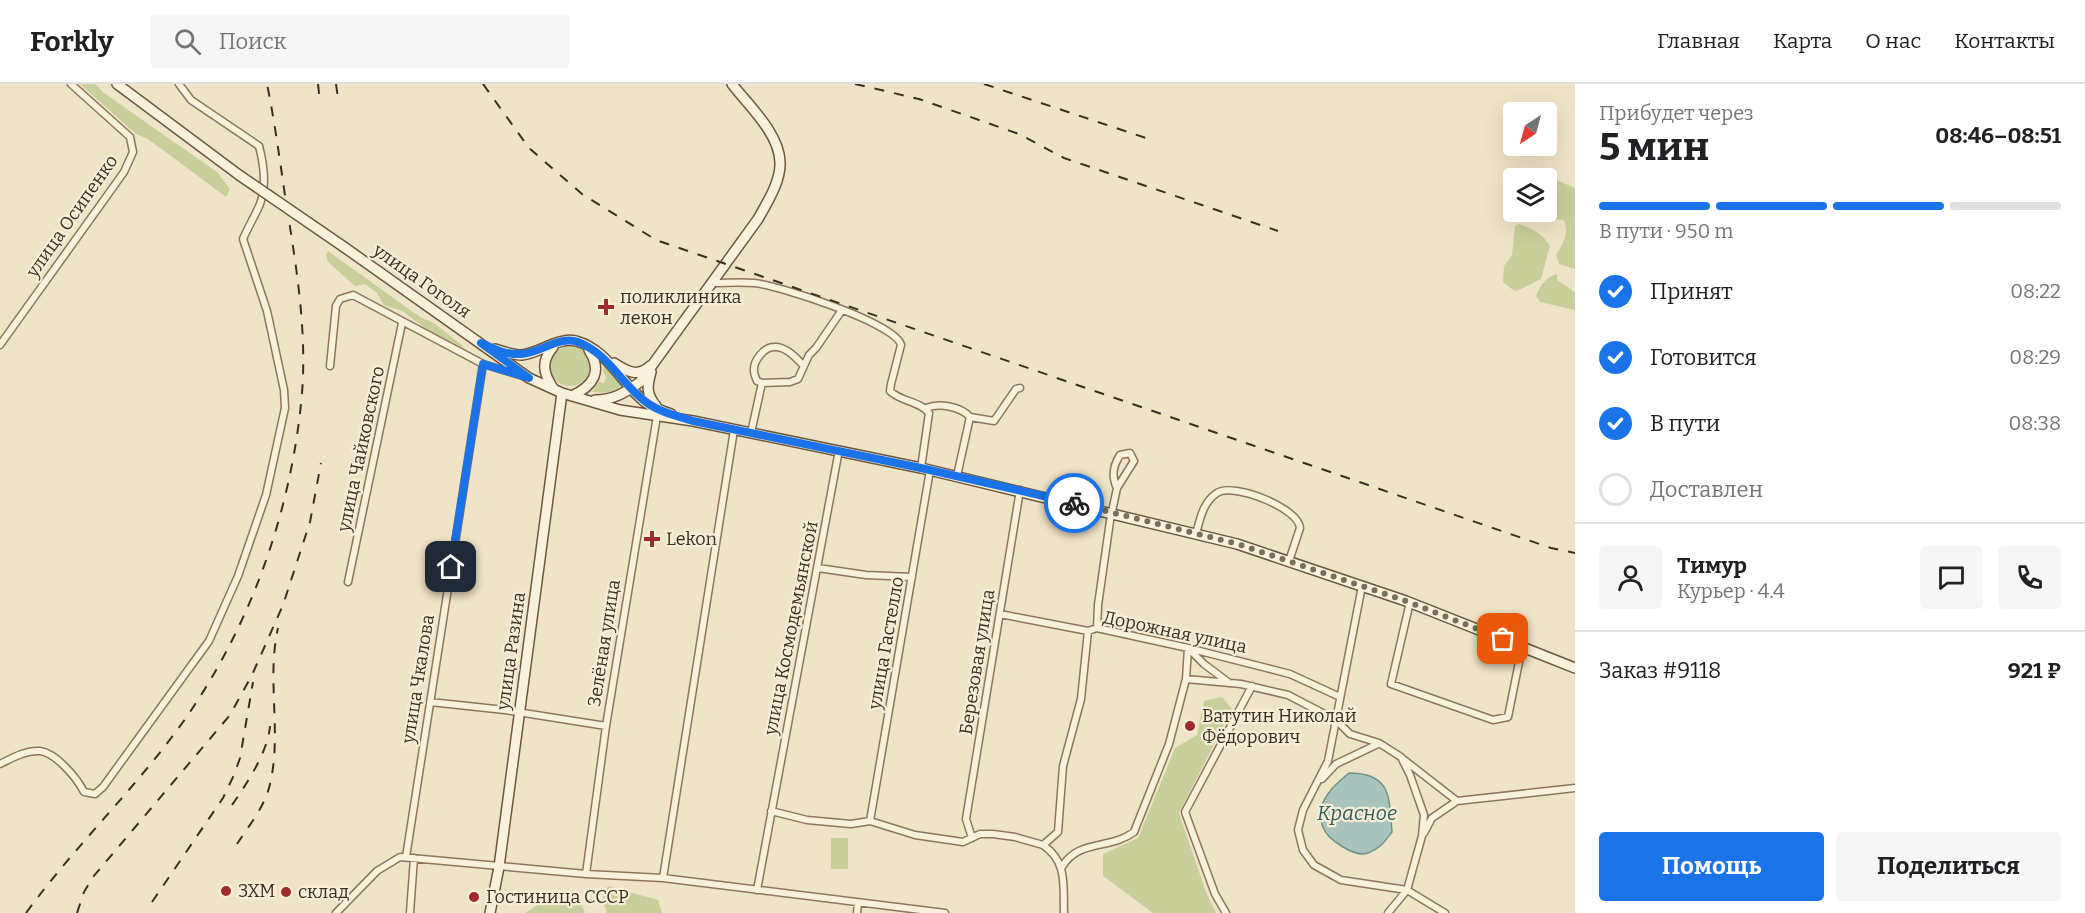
<!DOCTYPE html>
<html lang="ru">
<head>
<meta charset="utf-8">
<style>
	body { margin:0; font-family:Bitter,serif; background:#f6f6f6; color:#202124; height:100vh; display:flex; flex-direction:column; font-size:22px; white-space:nowrap }
	* { box-sizing:border-box; margin:0 }
	p { font-size:20px; color:#757577 }
	.icon { flex:none; width:33px; height:33px; fill:none; stroke:currentColor; stroke-width:2; stroke-linecap:round; stroke-linejoin:round }
	.map { position:relative; flex:1; overflow:hidden }
	.side { display:flex; flex-direction:column; background:#fff; width:510px }
	.side>* { flex:none }
	.needle { width:39px; rotate:216deg }
	.tools { position:absolute; left:1503px; top:18px; display:grid; gap:12px }
	.tools a { display:grid; place-items:center; width:54px; height:54px; border-radius:6px; background:#fff; box-shadow:0 6px 24px #0002; font-size:30px }
	.pin { position:absolute; display:grid; place-items:center; width:51px; height:51px; color:#fff; margin:-26px; border-radius:12px; box-shadow:0 3px 9px #0006 }
	.courier { position:absolute; display:grid; place-items:center; width:60px; height:60px; margin:-30px; border:4px solid #1a73e8; border-radius:50%; background:#fff; color:#222; box-shadow:0 2px 8px #0007 }
	.summary em { font-style:normal; font-weight:700 }
	.summary div { display:flex; flex-direction:column-reverse }
	.summary { display:flex; align-items:center; justify-content:space-between; height:102px; padding:0 24px }
	h1 { font-size:39px; font-weight:700; line-height:45px }
	.bar { display:grid; grid-template-columns:repeat(4,1fr); gap:9px 6px; align-content:center; height:72px; padding:0 24px }
	.bar i { height:8px; border-radius:4px; background:#e0e0e0 }
	.bar .selected { background:#1a73e8 }
	.bar p { grid-column:span 4 }
	.line { display:flex; align-items:center; gap:15px; padding:0 24px; border-top:2px solid #e0e0e0 }
	.line div { flex:1 }
	.round { display:grid; place-items:center; flex:none; width:63px; height:63px; border-radius:6px; background:#f6f6f6 }
	ol { padding:0 24px; list-style:none }
	li { display:flex; align-items:center; gap:18px; height:66px }
	li p { margin-inline-start:auto }
	li .icon { padding:6px; border-radius:50%; background:#1a73e8; color:#fff; stroke-width:4 }
	li:last-child { color:#757577 }
	li i { width:33px; height:33px; border:3px solid #e0e0e0; border-radius:50% }
	.button { display:flex; gap:12px; margin-top:auto; padding:12px 24px }
	.button a { flex:1; height:69px; border-radius:6px; background:#1a73e8; color:#fff; font-size:24px; font-weight:700; line-height:69px; text-align:center }
	.button a+a { background:#f6f6f6; color:#202124 }
	header { display:flex; align-items:center; gap:36px; box-sizing:border-box; height:84px; padding:0 30px; background:#fff; border-bottom:2px solid #e0e0e0 }
	header strong { font-size:28px }
	nav { display:flex; gap:33px; margin-inline-start:auto; font-size:21px }
	.search { width:420px; height:54px; background:#f6f6f6; display:flex; align-items:center; gap:15px; box-sizing:border-box; padding:0 21px; border-radius:6px; color:#757577; font-size:22px }
	main { display:flex; flex:1; min-height:0 }
	.map>svg:first-child { display:block }
	.green { fill:#c9cf9b }
	.water { fill:#a9c4bc; stroke:#6f938a; stroke-width:1.5 }
	.lines { fill:none; stroke-linecap:round; stroke-linejoin:round }
	.street-casing { stroke:#8d765c; stroke-width:9 }
	.secondary-casing { stroke:#6f573f; stroke-width:12 }
	.street { stroke:#faf1dc; stroke-width:6 }
	.secondary { stroke:#faf1dc; stroke-width:9 }
	.rail { stroke:#3d2e20; stroke-width:2; stroke-dasharray:10 10; stroke-linecap:butt }
	.secondary-bridge-casing { stroke:#6f573f; stroke-width:12; stroke-linecap:butt }
	.secondary-bridge { stroke:#faf1dc; stroke-width:9 }
	.done { stroke:#7c6e5b; stroke-width:6; stroke-dasharray:0 10.8 }
	.route { stroke:#1a73e8; stroke-width:8 }
	.poi-dot { fill:#9e2a2b; stroke:#f7eed8; stroke-width:2 }
	.labels { text-anchor:middle; stroke-width:4.5; stroke-linejoin:round; paint-order:stroke }
	.street-label { font-size:18px; fill:#3d2e20; stroke:#f7eed8 }
	.poi-label { font-size:18px; fill:#3d2e20; stroke:#f7eed8; text-anchor:start }
	.water-label { font-size:20px; font-style:italic; fill:#2f5d5a; stroke:#f7eed8 }
</style>
</head>
<body>
<header>
<strong>Forkly</strong>
<div class="search"><svg class="icon" aria-label="search" viewBox="0 0 24 24"><circle cx="10" cy="10" r="6"/><path d="M15 15l6 6"/></svg>Поиск</div>
<nav><a>Главная</a><a>Карта</a><a>О нас</a><a>Контакты</a></nav>
</header>
<main>
<div class="map">
<svg width="1575" height="829" viewBox="0 0 1575 829">
	<rect width="100%" height="100%" fill="#f0e4c8"/>
	<path class="green" d="M80,0H95L104,9L217,88L230,105L226,113L148,55L136,50Z
		M1530,91L1554,95L1575,104V185L1559,180L1556,171C1564,158 1569,150 1564,136L1525,133L1522,128H1546V94H1529Z
		M1519,140C1532,144 1543,150 1550,162L1541,195L1517,207L1513,206L1503,198L1504,182L1512,171L1515,142Z
		M328,167L420,233L434,239L463,262V264L429,247L402,227L384,221L376,208L365,200L355,202L328,178L326,171Z
		M1557,190V196L1575,208V226L1540,218L1536,212C1541,200 1545,194 1557,190Z
		M550 282a20 20 0 1 1 40 0a20 20 0 1 1-40 0Z
		M604,280L623,301V305L612,309L592,308L599,298L604,299L606,293L603,288Z
		M1222,613L1232,625L1179,729L1206,808L1216,829H1153L1103,792V770L1138,754L1175,664L1197,651L1204,617Z
		M831,754H848V785H831Z
		M608,802L658,816L662,829H607L602,816Z
		M549,814L580,817L585,829H525Z"/>
	<path class="water" d="M1349,689C1392,689 1389,714 1392,748C1385,757 1380,765 1368,769C1356,774 1327,756 1323,743C1321,740 1320,729 1321,725C1324,710 1338,698 1349,689Z"/>
	<g class="lines">
		<g class="street-casing">
			<path id="street" d="M712,199C726,199 740,198 754,199C777,201 896,239 901,261L891,300L890,307C901,318 920,317 929,329L921,384
				M0,261L124,88L133,68L130,53L71,0
				M330,282L336,222L340,215L353,211L483,280L523,292
				M762,299L757,297C756,294 754,291 754,287C753,277 764,263 774,263C786,262 796,274 803,281
				M926,324C939,319 960,322 970,333
				M751,349L762,299L790,298L798,295L809,271L816,264L842,226
				M957,392L970,333L994,337L1016,305L1020,304
				M1196,450C1200,435 1203,418 1217,409C1233,398 1299,424 1300,444L1289,477
				M818,484L866,491L912,493
				M348,498L402,239
				M1362,502L1328,677L1303,726L1298,746L1303,766L1314,781L1341,796L1407,806L1445,829
				M1410,518L1391,600L1493,636L1508,633L1522,563
				M1000,530L1088,547L1097,544L1188,564L1290,590L1340,613
				M1097,544L1098,521L1110,437L1117,404L1134,377L1130,369L1120,371C1113,382 1111,392 1117,404
				M1188,564L1204,580L1228,598
				M1186,595L1241,600L1288,611L1336,636L1350,650L1379,659L1401,673L1410,691L1424,731L1422,752L1407,806L1388,829
				M430,618L505,626L606,642
				M1403,675L1457,717
				M0,680C12,674 26,666 40,667C56,669 77,694 84,708L95,710L103,703L209,557L238,492L266,411L285,324L284,306L267,227L243,155C248,143 255,132 260,120C267,101 264,81 259,62L191,16L179,0
				M1322,695L1336,680L1378,660
				M771,727L807,736L851,740L870,737L915,751L963,758L980,750H993L1015,753L1043,761
				M870,737L930,386
				M1424,749L1432,734L1457,717L1575,704
				M972,754L966,735L1020,406
				M1043,761L1058,748L1063,682L1081,615L1088,547
				M1043,761C1068,778 1063,802 1064,829
				M406,773L483,280
				M1062,783C1078,755 1110,766 1134,748L1169,660L1186,595L1188,564
				M586,790L606,642L657,332
				M663,794L734,346
				M757,806L839,366
				M336,829L377,787L400,773L586,790L663,794L945,829
				M410,829L414,774
				M857,829L858,819
				M1226,829L1215,810L1185,728L1252,602"/>
		</g>
		<g class="secondary-casing">
			<path id="secondary" d="M117,0L239,91
				M344,163L529,294L562,309L620,326L693,337L921,384L1237,460L1406,517L1575,584
				M495,265C504,268 513,271 522,271C540,269 558,253 576,257C607,265 622,300 645,318C653,324 662,327 671,330
				M614,279C626,287 638,294 650,282
				M651,288C647,302 646,310 656,322
				M553,304C543,289 541,277 553,263
				M572,312C593,302 603,288 589,266
				M595,316C613,316 625,309 640,298L758,135C767,119 781,97 780,78C779,49 749,22 732,0
				M490,829L499,783L562,309"/>
		</g>
		<use href="#street" class="street"/>
		<use href="#secondary" class="secondary"/>
		<path class="rail" d="M318,0L320,19
			M336,0L338,14
			M483,0L529,64L582,110L656,156L1551,464L1575,469
			M855,0L919,15L1019,50L1064,74L1278,147
			M984,0L1152,56
			M232,721C246,701 268,668 270,642
			M237,760C248,743 263,725 269,704C283,652 266,597 278,544
			M152,818L223,714L234,691L240,674L253,598
			M26,829C75,762 135,705 183,638C251,542 292,426 302,309C307,245 296,181 286,118C280,78 275,39 267,0
			M77,829L84,808L93,793L230,631L252,591L283,521L310,438L321,379"/>
		<g class="secondary-bridge-casing">
			<path id="secondary-bridge" d="M239,91L344,163"/>
		</g>
		<use href="#secondary-bridge" class="secondary-bridge"/>
	</g>
	<g class="lines">
		<path class="done" d="M1074,419L1238,460L1406,517L1503,555"/>
		<path class="route" d="M451,483L483,280L529,294L481,259C494,265 506,271 521,270C539,270 559,251 578,258C609,270 621,300 646,318C659,328 677,332 693,337L921,384L1074,419"/>
	</g>
	<g class="poi-dot">
		<path d="M603 214h6v6h6v6h-6v6h-6v-6h-6v-6h6z"/>
		<path d="M649 446h6v6h6v6h-6v6h-6v-6h-6v-6h6z"/>
		<circle cx="1190" cy="642" r="6"/>
		<circle cx="226" cy="807" r="6"/>
		<circle cx="286" cy="808" r="6"/>
		<circle cx="474" cy="813" r="6"/>
	</g>
	<g class="labels">
		<g class="street-label">
			<text transform="translate(72 132) rotate(-55)" y="6">улица Осипенко</text>
			<text transform="translate(422 197) rotate(35)" y="6">улица Гоголя</text>
			<text transform="translate(361 365) rotate(-78)" y="6">улица Чайковского</text>
			<text transform="translate(791 544) rotate(-79)" y="6">улица Космодемьянской</text>
			<text transform="translate(1175 548) rotate(12)" y="6">Дорожная улица</text>
			<text transform="translate(604 559) rotate(-81)" y="6">Зелёная улица</text>
			<text transform="translate(886 559) rotate(-80)" y="6">улица Гастелло</text>
			<text transform="translate(511 567) rotate(-82)" y="6">улица Разина</text>
			<text transform="translate(977 578) rotate(-81)" y="6">Березовая улица</text>
			<text transform="translate(418 595) rotate(-81)" y="6">улица Чкалова</text>
		</g>
		<g class="poi-label">
			<text x="620" y="219">поликлиника<tspan x="620" dy="21">лекон</tspan></text>
			<text x="666" y="461">Lekon</text>
			<text x="1202" y="638">Ватутин Николай<tspan x="1202" dy="21">Фёдорович</tspan></text>
			<text x="238" y="813">ЗХМ</text>
			<text x="298" y="814">склад</text>
			<text x="486" y="819">Гостиница СССР</text>
		</g>
		<g class="water-label">
			<text x="1357" y="736">Красное</text>
		</g>
	</g>
</svg>
<div class="tools">
<a><svg class="needle" viewBox="-14 -14 28 28"><path d="M0-13l5 13h-10z" fill="#e53935"/><path d="M0 13l5-13h-10z" fill="#757577"/></svg></a>
<a><svg class="icon" aria-label="layers" viewBox="0 0 24 24"><path d="M12 4l9 5-9 5-9-5zM3 14l9 5 9-5"/></svg></a>
</div>
<div class="pin" style="left:1503px;top:555px;background:#ea580c"><svg class="icon" aria-label="bag" viewBox="0 0 24 24"><path d="M5 8h14l-1 12H6zM9 8a3 3 0 0 1 6 0"/></svg></div>
<div class="pin" style="left:451px;top:483px;background:#1f2937"><svg class="icon" aria-label="home" viewBox="0 0 24 24"><path d="M3 11l9-7 9 7M6 9v11h12V9"/></svg></div>
<div class="courier" style="left:1074px;top:419px"><svg class="icon" aria-label="bike" viewBox="0 0 24 24"><circle cx="6" cy="16" r="4"/><circle cx="18" cy="16" r="4"/><path d="M6 16l4-8h5l3 8M10 8l3 8H6M13 5h3"/></svg></div>
</div>
<section class="side">
<div class="summary"><div><h1>5 мин</h1><p>Прибудет через</p></div><em>08:46–08:51</em></div>
<div class="bar"><i class="selected"></i><i class="selected"></i><i class="selected"></i><i></i><p>В пути · 950 m</p></div>
<ol>
<li><svg class="icon" aria-label="check" viewBox="0 0 24 24"><path d="M5 12l5 5 9-10"/></svg>Принят<p>08:22</p></li>
<li><svg class="icon" aria-label="check" viewBox="0 0 24 24"><path d="M5 12l5 5 9-10"/></svg>Готовится<p>08:29</p></li>
<li><svg class="icon" aria-label="check" viewBox="0 0 24 24"><path d="M5 12l5 5 9-10"/></svg>В пути<p>08:38</p></li>
<li><i></i>Доставлен</li>
</ol>
<div class="line" style="height:108px"><a class="round"><svg class="icon" aria-label="person" viewBox="0 0 24 24"><circle cx="12" cy="8" r="4"/><path d="M4 21q1-7 8-7t8 7"/></svg></a><div><b>Тимур</b><p>Курьер · 4.4</p></div><a class="round"><svg class="icon" aria-label="chat" viewBox="0 0 24 24"><path d="M4 5h16v11H9l-5 4z"/></svg></a><a class="round"><svg class="icon" aria-label="phone" viewBox="0 0 24 24"><path d="M5 4h4l2 5-3 2q2 4 5 5l2-3 5 2v4C11 20 4 13 5 4z"/></svg></a></div>
<div class="line" style="height:78px"><div>Заказ #9118</div><b>921 ₽</b></div>
<div class="button"><a>Помощь</a><a>Поделиться</a></div>
</section>
</main>
</body>
</html>
